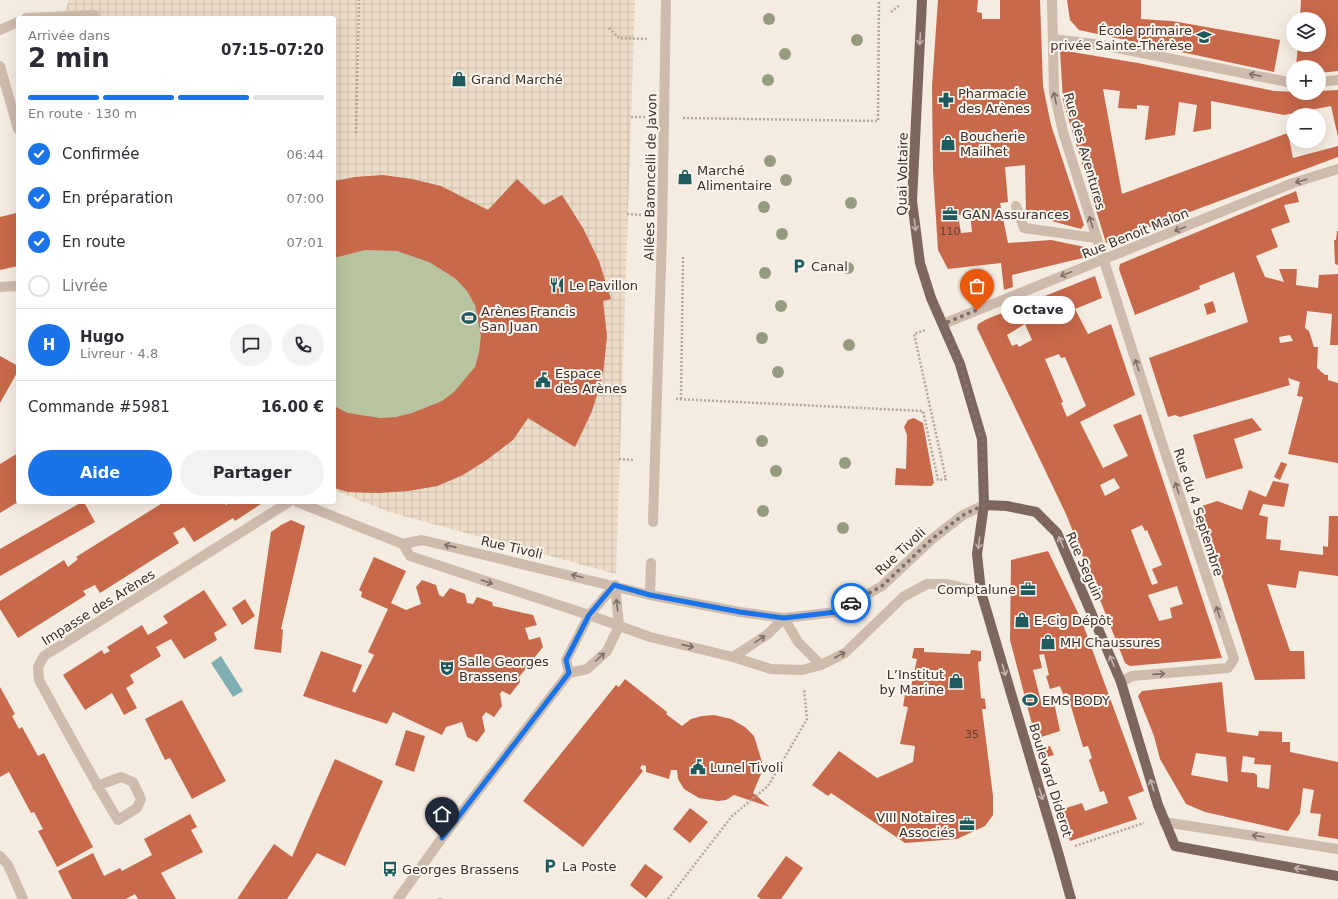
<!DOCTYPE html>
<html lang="fr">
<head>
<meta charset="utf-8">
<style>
	body { margin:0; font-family:"DejaVu Sans",sans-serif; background:#f2f2f3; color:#2b2b33; height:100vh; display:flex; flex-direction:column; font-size:15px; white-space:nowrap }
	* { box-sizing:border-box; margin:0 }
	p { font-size:13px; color:#7c7c81 }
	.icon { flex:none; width:22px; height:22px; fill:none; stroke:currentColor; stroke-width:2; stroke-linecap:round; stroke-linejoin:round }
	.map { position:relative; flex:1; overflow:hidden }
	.panel { position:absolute; left:16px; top:16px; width:320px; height:488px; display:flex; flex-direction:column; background:#fff; border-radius:4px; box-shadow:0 4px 16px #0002 }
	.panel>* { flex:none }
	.buttons { position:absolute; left:1286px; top:12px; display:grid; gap:8px }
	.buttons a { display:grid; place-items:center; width:40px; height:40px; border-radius:50%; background:#fff; box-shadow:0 4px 16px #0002; font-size:20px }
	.pin { position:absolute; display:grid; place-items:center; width:34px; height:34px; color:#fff; margin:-41px -17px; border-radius:50% 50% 50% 0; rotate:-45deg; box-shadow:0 0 4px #0007 }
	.pin .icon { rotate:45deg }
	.courier { position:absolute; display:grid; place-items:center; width:40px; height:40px; margin:-20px; border:3px solid #1a73e8; border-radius:50%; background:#fff; color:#222; box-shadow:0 1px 5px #0007 }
	.bubble { position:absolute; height:28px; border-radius:14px; background:#fff; box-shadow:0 4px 16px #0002; font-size:13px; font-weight:600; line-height:28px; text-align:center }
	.head em { font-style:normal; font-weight:600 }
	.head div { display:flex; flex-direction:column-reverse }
	.head { display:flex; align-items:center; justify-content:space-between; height:68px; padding:0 12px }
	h1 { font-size:26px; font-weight:600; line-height:30px }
	.bar { display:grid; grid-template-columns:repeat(4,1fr); gap:6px 4px; align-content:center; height:48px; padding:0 12px }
	.bar i { height:5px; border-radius:3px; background:#e1e1e2 }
	.bar .on { background:#1a73e8 }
	.bar p { grid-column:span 4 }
	.line { display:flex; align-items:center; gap:10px; padding:0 12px; border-top:1px solid #e1e1e2 }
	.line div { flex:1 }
	.round { display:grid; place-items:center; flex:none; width:42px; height:42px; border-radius:21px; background:#f2f2f3 }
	ol { padding:0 12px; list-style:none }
	li { display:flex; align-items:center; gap:12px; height:44px }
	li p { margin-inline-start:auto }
	li .icon { padding:4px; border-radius:50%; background:#1a73e8; color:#fff; stroke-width:4 }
	li:last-child { color:#7c7c81 }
	li i { width:22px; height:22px; border:2px solid #e1e1e2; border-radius:50% }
	.primary-button { display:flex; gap:8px; margin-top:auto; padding:8px 12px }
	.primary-button a { flex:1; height:46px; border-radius:24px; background:#1a73e8; color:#fff; font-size:16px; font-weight:600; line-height:46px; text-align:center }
	.primary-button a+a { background:#f2f2f3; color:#2b2b33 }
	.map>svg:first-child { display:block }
	.park { fill:#b8c4a0 }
	.plaza { fill:url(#plaza-grid) }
	.water { fill:#7fb0b2 }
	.building { fill:#c8694b; fill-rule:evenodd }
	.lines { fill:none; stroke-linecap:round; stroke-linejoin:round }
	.path { stroke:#b9a596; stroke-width:2.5; stroke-dasharray:2 2; stroke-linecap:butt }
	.service { stroke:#cdbbac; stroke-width:10 }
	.pedestrian { stroke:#cdbbac; stroke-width:10 }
	.minor { stroke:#cdbbac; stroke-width:10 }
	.primary { stroke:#7d675c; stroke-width:10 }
	.tree { fill:#969b7f }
	.oneway { stroke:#c2b5ac }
	.oneway2 { stroke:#7d6f65 }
	.done { stroke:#7c716b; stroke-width:4; stroke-dasharray:0 7.2 }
	.route { stroke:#1a73e8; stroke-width:5 }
	.labels { text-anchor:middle; stroke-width:4; stroke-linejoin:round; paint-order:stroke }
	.number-label { font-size:11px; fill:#5e3e33 }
	.poi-label { font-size:13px; fill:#3b302b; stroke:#fbf5ee; text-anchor:start }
	.street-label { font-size:13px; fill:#3b302b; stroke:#fbf5ee }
</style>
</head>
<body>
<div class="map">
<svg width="1338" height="899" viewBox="0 0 1338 899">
	<defs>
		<pattern id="plaza-grid" width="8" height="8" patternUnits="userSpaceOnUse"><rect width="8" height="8" fill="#ecdcc8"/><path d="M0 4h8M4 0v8" fill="none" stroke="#cbbdac"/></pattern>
	</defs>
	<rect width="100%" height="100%" fill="#f4ebe1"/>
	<path class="park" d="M383,175L441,186L488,210L517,179C525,182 558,191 562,195C584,217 607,305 607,336C607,362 600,386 592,411C566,420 539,428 514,439C507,443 499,450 493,456C484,462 474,469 465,474C428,496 374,499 334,488V181L355,177Z"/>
	<path class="plaza" d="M69,0H635L616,574L389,512L334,490V488L348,492L378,493L408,491L437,486L463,475L488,459L513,440L528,418L592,411L603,375L607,336L603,301L583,228L562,195L544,205L517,179L488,210L441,186L383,175L355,177L334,181V18H62Z"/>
	<path class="water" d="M221,656L243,691L233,697L211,663Z"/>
	<path class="building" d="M938,0H978L977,12L982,13V19H1000V0H1040L1043,86L1051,125L1084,225L1081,229L1026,214L1025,165L1005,167L1008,202L1000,203L1008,243L1051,240L1090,248L1095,255L1012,275L1013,287L1004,290L1001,263L948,269L938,250L933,172L932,86ZM970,214L972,232L961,233L958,215Z
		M1067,0H1141V19L1172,21L1280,40L1274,72L1079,30L1070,20Z
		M1301,0H1338V71L1319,73V67H1296L1298,45H1319V19H1300Z
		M1060,50L1138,63L1274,91L1319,93V91L1338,90V137L1331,106L1284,115L1211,101V129L1193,132L1197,105L1179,102L1175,135L1145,140L1149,106L1137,105V109L1118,108L1120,91L1103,89L1122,194L1288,133L1293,158L1338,146V157L1106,243L1063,101Z
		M383,175L412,179L441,186L488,210L517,179L544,205L562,195L583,228L599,261L611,299L603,301L607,336L603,375L592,411L575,447L528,418L513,440L488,459L463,475L437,486L408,491L378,493L348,492L334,488V406L348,413L380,418L396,417L412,413L442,401L454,392L475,367L479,352L481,336L475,305L467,291L456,279L442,270L429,262L397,251L365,250L334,258V181L355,177Z
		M1296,191L1299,202L1284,205L1290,222L1271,229L1278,247L1256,256L1265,277L1284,282L1279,269H1297L1296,285L1318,288L1319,275L1338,274V345H1330L1332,314L1307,311L1305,328L1309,331L1314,347H1318L1317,368L1325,375H1328V380L1338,383V463L1288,454L1303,397L1297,396L1300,382L1288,378L1290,385L1180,417L1175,415L1168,417L1149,358L1248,322L1234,272L1199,286L1200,289L1135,315L1119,269L1120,264L1132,259ZM1290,335L1293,341L1280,343L1279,337Z
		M16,213L18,266L0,270V217Z
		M1337,231H1338V265L1335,264L1334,240H1336Z
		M1095,276L1102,298L1075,309L1088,334L1111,324L1135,395L1080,422L1103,468L1128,456L1113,425L1141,414L1222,658L1130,666L1125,663L1066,514L977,328L978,324L987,319ZM1025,324L1032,340L1019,347L1017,344L1012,346L1007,335ZM1059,354L1061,358L1065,357L1086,406L1067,417L1061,403L1063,402L1045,359ZM1114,478L1120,488L1105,496L1100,485ZM1142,525L1145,531L1147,530L1162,565L1152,569L1158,583L1152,585L1131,530ZM1177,586L1183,604L1170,608L1172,618L1159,621L1148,595Z
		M1213,301L1216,312L1207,315L1204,304Z
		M0,356L18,366V371L0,403Z
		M914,418L923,423L934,483L931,486L895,485L896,468L906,469L907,435L904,427L908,420Z
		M1252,418L1262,430L1234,439L1243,468L1206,479L1193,435Z
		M18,453V502L0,513V464Z
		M1281,462L1287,464L1280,480L1274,477Z
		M1273,481L1289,484L1284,507L1263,504L1259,515L1268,517L1266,539L1281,540L1280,550L1323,555V546L1328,547L1329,516H1338V576L1299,571L1296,588L1267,584L1290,651H1304L1305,679L1255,680L1199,507L1217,501L1242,510L1249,490L1266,497Z
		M82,502H84L95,522L0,576V549Z
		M164,502H224L226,505L230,502H264L235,521L233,518L194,542L184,527L173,533L179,543L100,593L95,585L83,591L86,595L18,638L0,609V601L64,560L68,567L78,559L76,557Z
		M291,520L305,526L281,629L283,630L281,653L254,649L271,532L281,525Z
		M1048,551L1081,619L1144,791L1128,797L1137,819L1070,841L1060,810L1082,803L1085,811L1108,803L1104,791L1100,792L1089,760L1092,758L1088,746L1083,747L1067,693L1063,694L1060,686L1050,689L1046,676L1049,675L1044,654L1039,655L1042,668L1033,670L1042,705L1054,702L1060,731L1038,738L1035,728H1033L1010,640L1011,560Z
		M374,557L406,571L391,603L406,610L421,604L416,587L422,580L436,585L439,595L443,597L450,588L465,594L467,603L473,604L477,597L492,602L493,606L533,615L537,625L525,628L529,640L540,637L543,647L519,677L520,682L510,695L502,691L500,694L502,706L494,717L486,712L482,717L485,731L477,742L467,737L462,722L446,727L442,735L393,712L387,724L303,696L321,651L362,665L352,691L355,693L374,655L368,652L388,609L361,597L362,592L359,590Z
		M204,590L227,625L214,633L217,640L184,659L171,639L156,647L161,656L130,675L134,683L126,688L137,708L124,715L112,693L85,710L63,675L102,650L104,654L110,651L107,647L142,625L148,635L168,623L163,616Z
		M245,599L255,616L242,625L232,608Z
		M914,648H924V652L970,654L971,650L981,651V661L978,662L981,698L985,699L986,709H982L993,796V815L985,826L957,839L905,843L831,793L828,796L812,785L839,751L877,778L913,762L915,746L900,744L908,707L903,706L905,695L909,696L917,659L912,658Z
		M625,679L667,712L666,714L682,726L691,719L702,716L714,715L731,719L745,727L754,736L762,762L761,774L753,793L770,807L734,795L726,800L718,801L699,798L684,789L678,779L677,770H671L669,779L646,772V766L642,765L640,768L643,771L583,847L523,801L616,685L619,687Z
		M1222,682L1227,732L1258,736L1259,731L1282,732V742H1290V752L1338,762V839L1318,836L1321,814L1310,813L1314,790L1303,788L1300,813L1288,831L1205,812L1186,804L1160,759L1154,736L1138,696L1142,691ZM1196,753L1226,757L1228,782L1191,775ZM1243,756L1255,758L1254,764L1271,765L1269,789L1257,787V775L1254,773L1241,772Z
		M0,687L15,714L12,716L19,729L22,727L38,756L44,753L93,847L57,867L38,831L43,829L34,812L31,813L9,772L0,777Z
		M182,700L226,781L192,799L170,758L165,760L145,719Z
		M406,730L425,736L414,772L395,765Z
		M1050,746L1054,755L1044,758L1041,748Z
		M335,759L383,781L345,866L317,853L287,899H237L274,844L292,857Z
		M690,808L708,822L690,843L673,829Z
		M190,814L197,827L191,830L203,852L161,873L176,899H138L135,894L126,899H72L58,871L93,853L104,876L120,868L122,871L152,855L144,839Z
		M786,856L803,868L781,899H761L757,896Z
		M645,864L663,877L646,898L630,885Z"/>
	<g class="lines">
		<path class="path" d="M891,12L900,5
			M609,28L619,38L647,39
			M631,117H646
			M683,118L878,121L879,0
			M356,133L359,0
			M627,214L643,215
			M676,399L923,411L938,480L946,479L914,334L925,330
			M681,399L683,257
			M619,459L635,460
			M1075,846L1144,823
			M440,899V898
			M668,899L732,816L768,786L807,719L804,689"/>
		<path class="service" d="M26,18L94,15
			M0,30L18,22
			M1016,206L1024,228L1096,238"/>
		<path class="pedestrian" d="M653,522L662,234L666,0
			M650,595L651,563"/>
		<path class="minor" d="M1052,0L1054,92L1063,132L1160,437L1234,659L1228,668L1132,676L1121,682
			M1053,39L1102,45L1293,83
			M0,66L18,129
			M1319,82L1338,80
			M0,287L18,286
			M943,324L1293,183L1338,169
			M297,502L403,544L422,540L650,595L740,612L784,618L836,612L882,586L932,539L963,515L984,505
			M403,544L410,556L589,615L650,637L733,657L771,669L802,670L821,665L845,653L903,597L927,584H947L981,592
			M615,585L619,626
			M733,657L768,634L784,618L798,642L821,665
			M569,673L566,660L589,615L615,585
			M97,786L121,777L133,782L141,799L137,808L118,820C90,774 65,727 39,680L38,667L44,656L289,502
			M1164,822L1338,849
			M0,856L8,865L23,899
			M398,899L442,838L569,673L587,669L607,651L619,626"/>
		<path class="primary" d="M922,0L912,201L920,263L931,298L960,364L982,439L984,505L977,554L981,592L1058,852L1071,899
			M984,505L1007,506L1036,512L1057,533L1121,682L1158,805L1175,846L1338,876"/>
	</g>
	<g class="tree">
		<circle cx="769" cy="19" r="6"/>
		<circle cx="857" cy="40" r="6"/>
		<circle cx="785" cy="54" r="6"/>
		<circle cx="768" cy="80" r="6"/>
		<circle cx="770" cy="161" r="6"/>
		<circle cx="786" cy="180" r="6"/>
		<circle cx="851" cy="203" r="6"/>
		<circle cx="764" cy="207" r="6"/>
		<circle cx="782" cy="234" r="6"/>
		<circle cx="848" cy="268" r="6"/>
		<circle cx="765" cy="273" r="6"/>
		<circle cx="781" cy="306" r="6"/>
		<circle cx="762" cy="338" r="6"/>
		<circle cx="849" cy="345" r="6"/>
		<circle cx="778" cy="372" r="6"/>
		<circle cx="762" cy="441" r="6"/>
		<circle cx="845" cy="463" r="6"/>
		<circle cx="776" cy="471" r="6"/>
		<circle cx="763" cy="511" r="6"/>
		<circle cx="843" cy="528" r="6"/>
	</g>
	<defs><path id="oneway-shaft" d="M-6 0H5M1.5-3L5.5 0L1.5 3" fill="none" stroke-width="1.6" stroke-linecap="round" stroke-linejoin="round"/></defs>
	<g class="oneway">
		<use href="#oneway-shaft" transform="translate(920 39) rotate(93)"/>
		<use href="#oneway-shaft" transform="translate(915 225) rotate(83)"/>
		<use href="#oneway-shaft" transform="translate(1061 542) rotate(-113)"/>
		<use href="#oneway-shaft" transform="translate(979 543) rotate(97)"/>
		<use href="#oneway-shaft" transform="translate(1112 661) rotate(-113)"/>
		<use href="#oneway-shaft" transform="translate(1004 670) rotate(73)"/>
		<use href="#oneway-shaft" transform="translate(1152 785) rotate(-107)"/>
		<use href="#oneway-shaft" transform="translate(1041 794) rotate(73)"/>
		<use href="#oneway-shaft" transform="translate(1300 869) rotate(-170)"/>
	</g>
	<g class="oneway2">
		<use href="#oneway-shaft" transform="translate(1255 75) rotate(-169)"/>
		<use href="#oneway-shaft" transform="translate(1055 98) rotate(-102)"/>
		<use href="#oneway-shaft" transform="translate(1301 181) rotate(163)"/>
		<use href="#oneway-shaft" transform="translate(1091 222) rotate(-107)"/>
		<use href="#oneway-shaft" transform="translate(1180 229) rotate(158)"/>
		<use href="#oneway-shaft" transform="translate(1066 274) rotate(158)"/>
		<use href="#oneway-shaft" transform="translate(1137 365) rotate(-108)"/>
		<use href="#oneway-shaft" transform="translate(1177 488) rotate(-108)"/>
		<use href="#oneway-shaft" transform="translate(450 546) rotate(-167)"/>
		<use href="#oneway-shaft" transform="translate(577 576) rotate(-166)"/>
		<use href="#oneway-shaft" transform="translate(487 582) rotate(19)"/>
		<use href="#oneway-shaft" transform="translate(617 605) rotate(-97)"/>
		<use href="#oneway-shaft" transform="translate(1218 612) rotate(-108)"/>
		<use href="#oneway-shaft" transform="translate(760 639) rotate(-34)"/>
		<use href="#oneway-shaft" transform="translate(688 646) rotate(13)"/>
		<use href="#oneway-shaft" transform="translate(840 655) rotate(-28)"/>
		<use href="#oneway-shaft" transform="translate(600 657) rotate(-42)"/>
		<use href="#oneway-shaft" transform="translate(1159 674) rotate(-4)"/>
		<use href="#oneway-shaft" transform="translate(1258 836) rotate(-171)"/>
	</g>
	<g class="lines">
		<path class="done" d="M851,603L882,586L932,539L963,515L984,505L982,439L960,364L943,324L977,310"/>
		<path class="route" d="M442,838L569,673L566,660L589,615L614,585L650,595L740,612L784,618L836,612L851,603"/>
	</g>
	<defs>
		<g id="school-bare" transform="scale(1.2)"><path d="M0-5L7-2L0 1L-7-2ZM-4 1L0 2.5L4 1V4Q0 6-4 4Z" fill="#1f5a5e" stroke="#fbf5ee" stroke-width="2.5" paint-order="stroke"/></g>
		<g id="shop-bare" transform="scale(1.2)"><path d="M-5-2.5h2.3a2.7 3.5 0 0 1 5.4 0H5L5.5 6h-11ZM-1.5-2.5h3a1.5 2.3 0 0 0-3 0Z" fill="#1f5a5e" stroke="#fbf5ee" stroke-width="2.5" paint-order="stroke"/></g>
		<g id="pharmacy-bare" transform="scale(1.2)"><path d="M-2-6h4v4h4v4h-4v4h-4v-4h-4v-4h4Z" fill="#1f5a5e" stroke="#fbf5ee" stroke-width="2.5" paint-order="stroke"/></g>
		<g id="office-bare" transform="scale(1.2)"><path d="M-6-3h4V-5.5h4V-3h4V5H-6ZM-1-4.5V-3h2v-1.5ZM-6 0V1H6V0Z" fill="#1f5a5e" stroke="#fbf5ee" stroke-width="2.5" paint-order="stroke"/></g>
		<g id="parking-bare" transform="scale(1.2)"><path d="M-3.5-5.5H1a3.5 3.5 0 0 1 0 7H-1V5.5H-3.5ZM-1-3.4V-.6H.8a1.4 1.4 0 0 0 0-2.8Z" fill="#1f5a5e" stroke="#fbf5ee" stroke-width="2.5" paint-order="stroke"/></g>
		<g id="restaurant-bare" transform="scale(1.2)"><path d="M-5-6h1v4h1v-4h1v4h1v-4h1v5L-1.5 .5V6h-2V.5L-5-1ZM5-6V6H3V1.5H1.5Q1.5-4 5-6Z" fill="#1f5a5e" stroke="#fbf5ee" stroke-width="2.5" paint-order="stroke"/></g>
		<g id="stadium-bare" transform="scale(1.2)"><path d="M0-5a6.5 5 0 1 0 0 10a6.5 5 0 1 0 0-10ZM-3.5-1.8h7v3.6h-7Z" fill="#1f5a5e" stroke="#fbf5ee" stroke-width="2.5" paint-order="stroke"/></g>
		<g id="civic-bare" transform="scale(1.2)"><path d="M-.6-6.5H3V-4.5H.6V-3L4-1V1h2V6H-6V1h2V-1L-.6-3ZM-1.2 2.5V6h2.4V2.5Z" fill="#1f5a5e" stroke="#fbf5ee" stroke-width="2.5" paint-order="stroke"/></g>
		<g id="theatre-bare" transform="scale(1.2)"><path d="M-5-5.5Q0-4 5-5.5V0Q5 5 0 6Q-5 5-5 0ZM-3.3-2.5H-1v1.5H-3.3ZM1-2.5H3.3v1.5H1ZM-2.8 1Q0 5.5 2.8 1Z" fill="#1f5a5e" stroke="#fbf5ee" stroke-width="2.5" paint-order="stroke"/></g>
		<g id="bus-bare" transform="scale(1.2)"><path d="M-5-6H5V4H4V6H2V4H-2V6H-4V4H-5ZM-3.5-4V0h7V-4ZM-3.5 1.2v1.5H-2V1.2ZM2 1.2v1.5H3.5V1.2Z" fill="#1f5a5e" stroke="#fbf5ee" stroke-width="2.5" paint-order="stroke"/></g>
	</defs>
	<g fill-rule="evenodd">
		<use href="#school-bare" x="1204" y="37"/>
		<use href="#shop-bare" x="459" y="79"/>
		<use href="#pharmacy-bare" x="946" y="100"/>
		<use href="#shop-bare" x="948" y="143"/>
		<use href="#shop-bare" x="685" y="177"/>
		<use href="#office-bare" x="950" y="214"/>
		<use href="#parking-bare" x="799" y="266"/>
		<use href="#restaurant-bare" x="557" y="285"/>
		<use href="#stadium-bare" x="469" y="318"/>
		<use href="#civic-bare" x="543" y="380"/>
		<use href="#office-bare" x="1028" y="589"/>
		<use href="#shop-bare" x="1022" y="620"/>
		<use href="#shop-bare" x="1048" y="642"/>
		<use href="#theatre-bare" x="447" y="668"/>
		<use href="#shop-bare" x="956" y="681"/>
		<use href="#stadium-bare" x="1030" y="700"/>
		<use href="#civic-bare" x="698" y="767"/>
		<use href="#office-bare" x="967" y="824"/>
		<use href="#parking-bare" x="550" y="866"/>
		<use href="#bus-bare" x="390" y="869"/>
	</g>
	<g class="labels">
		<g class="number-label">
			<text x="950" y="235">110</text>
			<text x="972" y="738">35</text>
		</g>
		<g class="poi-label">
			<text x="1192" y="35" text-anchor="end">École primaire<tspan x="1192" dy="15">privée Sainte-Thérèse</tspan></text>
			<text x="471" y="84">Grand Marché</text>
			<text x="958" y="98">Pharmacie<tspan x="958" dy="15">des Arènes</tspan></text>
			<text x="960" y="141">Boucherie<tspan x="960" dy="15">Mailhet</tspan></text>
			<text x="697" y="175">Marché<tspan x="697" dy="15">Alimentaire</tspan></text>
			<text x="962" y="219">GAN Assurances</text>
			<text x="811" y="271">Canal</text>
			<text x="569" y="290">Le Pavillon</text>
			<text x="481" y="316">Arènes Francis<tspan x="481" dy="15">San Juan</tspan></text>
			<text x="555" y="378">Espace<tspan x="555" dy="15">des Arènes</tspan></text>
			<text x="1016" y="594" text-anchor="end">Comptalune</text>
			<text x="1034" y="625">E-Cig Dépôt</text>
			<text x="1060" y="647">MH Chaussures</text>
			<text x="459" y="666">Salle Georges<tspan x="459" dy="15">Brassens</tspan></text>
			<text x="944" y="679" text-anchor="end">L’Institut<tspan x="944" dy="15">by Marine</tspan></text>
			<text x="1042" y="705">EMS BODY</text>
			<text x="710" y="772">Lunel Tivoli</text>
			<text x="955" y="822" text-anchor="end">VIII Notaires<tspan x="955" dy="15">Associés</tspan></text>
			<text x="562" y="871">La Poste</text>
			<text x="402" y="874">Georges Brassens</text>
		</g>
		<g class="street-label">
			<text transform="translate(1085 151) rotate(74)" y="5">Rue des Aventures</text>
			<text transform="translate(902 174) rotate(-89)" y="5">Quai Voltaire</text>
			<text transform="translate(650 177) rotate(-89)" y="5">Allées Baroncelli de Javon</text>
			<text transform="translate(1135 233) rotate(-22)" y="5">Rue Benoit Malon</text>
			<text transform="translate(1199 512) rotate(72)" y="5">Rue du 4 Septembre</text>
			<text transform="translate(512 547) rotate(13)" y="5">Rue Tivoli</text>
			<text transform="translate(900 551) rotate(-43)" y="5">Rue Tivoli</text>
			<text transform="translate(1085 566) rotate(66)" y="5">Rue Seguin</text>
			<text transform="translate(98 607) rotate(-32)" y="5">Impasse des Arènes</text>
			<text transform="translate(1051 780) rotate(73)" y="5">Boulevard Diderot</text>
		</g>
	</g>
</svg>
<div class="buttons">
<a><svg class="icon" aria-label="layers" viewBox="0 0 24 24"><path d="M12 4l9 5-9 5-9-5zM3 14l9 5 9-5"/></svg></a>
<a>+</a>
<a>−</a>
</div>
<div class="pin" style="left:977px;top:310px;background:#ea580c"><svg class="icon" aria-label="bag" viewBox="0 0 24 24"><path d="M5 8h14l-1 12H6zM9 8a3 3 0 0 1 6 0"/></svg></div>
<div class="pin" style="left:442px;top:838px;background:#1f2937"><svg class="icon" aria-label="home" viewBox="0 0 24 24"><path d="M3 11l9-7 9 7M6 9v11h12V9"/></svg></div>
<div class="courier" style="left:851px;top:603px"><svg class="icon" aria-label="car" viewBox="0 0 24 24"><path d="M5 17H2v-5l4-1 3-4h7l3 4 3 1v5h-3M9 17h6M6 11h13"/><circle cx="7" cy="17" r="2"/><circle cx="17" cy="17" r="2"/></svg></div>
<div class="bubble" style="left:1001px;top:296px;width:74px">Octave</div>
<section class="panel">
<div class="head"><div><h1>2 min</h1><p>Arrivée dans</p></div><em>07:15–07:20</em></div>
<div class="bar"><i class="on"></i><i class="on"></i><i class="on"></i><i></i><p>En route · 130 m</p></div>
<ol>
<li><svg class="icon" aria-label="check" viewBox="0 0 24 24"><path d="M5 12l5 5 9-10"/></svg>Confirmée<p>06:44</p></li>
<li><svg class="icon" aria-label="check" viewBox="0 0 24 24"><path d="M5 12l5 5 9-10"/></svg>En préparation<p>07:00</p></li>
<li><svg class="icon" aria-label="check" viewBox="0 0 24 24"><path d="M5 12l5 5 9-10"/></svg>En route<p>07:01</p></li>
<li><i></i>Livrée</li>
</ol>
<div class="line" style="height:72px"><b class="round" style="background:#1a73e8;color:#fff">H</b><div><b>Hugo</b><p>Livreur · 4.8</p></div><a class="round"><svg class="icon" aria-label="chat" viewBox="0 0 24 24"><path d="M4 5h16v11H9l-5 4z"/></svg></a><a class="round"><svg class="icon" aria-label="phone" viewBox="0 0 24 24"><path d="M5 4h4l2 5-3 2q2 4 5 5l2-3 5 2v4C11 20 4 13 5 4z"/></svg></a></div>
<div class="line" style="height:52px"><div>Commande #5981</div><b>16.00 €</b></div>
<div class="primary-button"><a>Aide</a><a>Partager</a></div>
</section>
</div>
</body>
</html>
